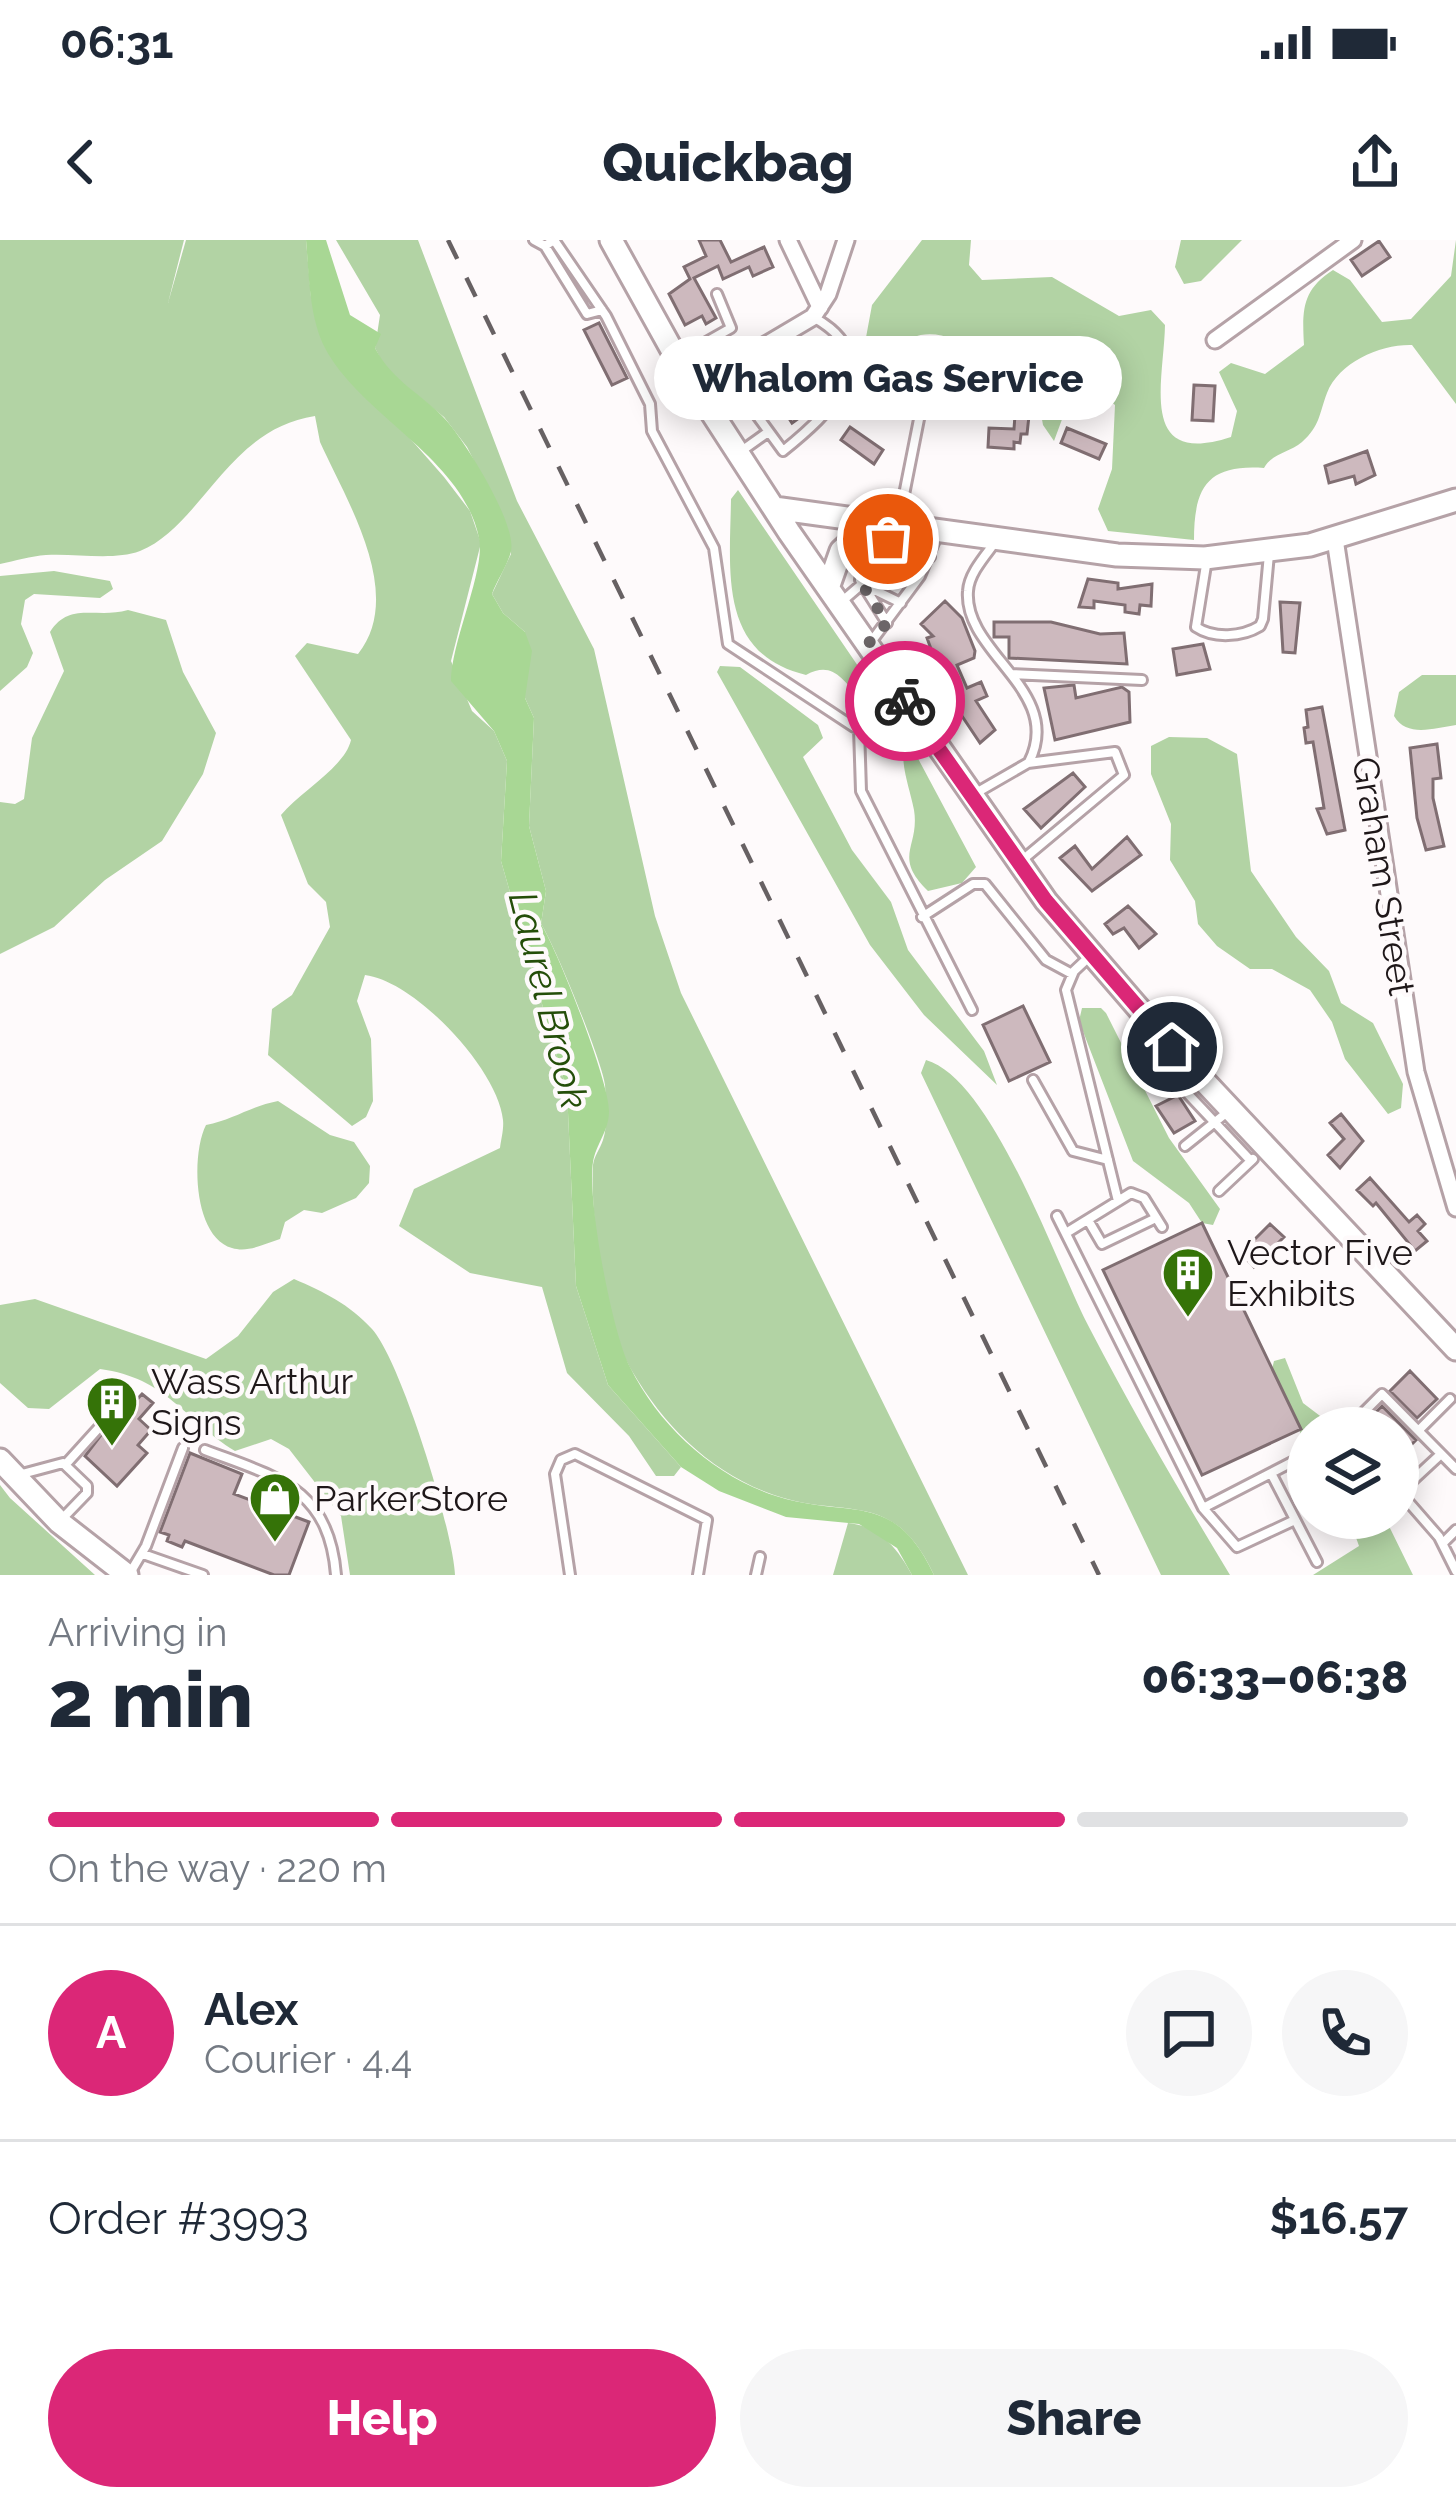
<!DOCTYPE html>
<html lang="en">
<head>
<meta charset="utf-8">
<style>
	body { margin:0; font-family:Raleway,sans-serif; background:#f6f6f7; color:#1f2937; height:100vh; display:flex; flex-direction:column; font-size:45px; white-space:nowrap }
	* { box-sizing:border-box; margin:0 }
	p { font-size:39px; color:#747a83 }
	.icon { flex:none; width:66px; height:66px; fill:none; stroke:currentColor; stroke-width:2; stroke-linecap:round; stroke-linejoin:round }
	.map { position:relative; height:1335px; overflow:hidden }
	.sheet { display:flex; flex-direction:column; background:#fff; flex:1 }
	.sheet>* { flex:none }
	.controls { position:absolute; left:1287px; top:1167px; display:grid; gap:24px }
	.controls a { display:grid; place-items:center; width:132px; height:132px; border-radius:50%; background:#fff; box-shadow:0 6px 30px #0003; font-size:60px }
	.pin { position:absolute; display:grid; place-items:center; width:102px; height:102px; color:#fff; margin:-51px; border:6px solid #fff; border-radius:50%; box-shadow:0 3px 12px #0007 }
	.courier { position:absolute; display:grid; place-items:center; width:120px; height:120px; margin:-60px; border:9px solid #db2777; border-radius:50%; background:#fff; color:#222; box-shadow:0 3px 15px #0007 }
	.bubble { position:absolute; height:84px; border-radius:42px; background:#fff; box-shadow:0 6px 30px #0003; font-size:39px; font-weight:800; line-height:84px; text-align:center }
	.summary em { font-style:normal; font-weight:800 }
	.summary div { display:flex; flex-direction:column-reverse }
	.summary { display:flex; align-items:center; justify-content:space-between; height:204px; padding:0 48px }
	h1 { font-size:78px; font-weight:800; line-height:90px }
	.bar { display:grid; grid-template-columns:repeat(4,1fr); gap:18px 12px; align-content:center; height:144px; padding:0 48px }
	.bar i { height:15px; border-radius:9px; background:#e0e1e3 }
	.bar .on { background:#db2777 }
	.bar p { grid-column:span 4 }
	.line { display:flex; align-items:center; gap:30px; padding:0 48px; border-top:3px solid #e0e1e3 }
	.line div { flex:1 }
	.round { display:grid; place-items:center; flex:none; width:126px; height:126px; border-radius:63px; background:#f6f6f7 }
	.primary-button { display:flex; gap:24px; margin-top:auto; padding:24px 48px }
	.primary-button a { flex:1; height:138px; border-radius:72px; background:#db2777; color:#fff; font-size:48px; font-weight:800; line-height:138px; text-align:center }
	.primary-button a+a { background:#f6f6f7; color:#1f2937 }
	.status { display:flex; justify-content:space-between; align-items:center; height:84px; padding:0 60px; background:#fff; direction:ltr }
	.status svg { height:33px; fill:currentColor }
	header { display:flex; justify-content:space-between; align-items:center; height:156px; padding:0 48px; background:#fff; font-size:54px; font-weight:800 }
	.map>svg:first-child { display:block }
	.green { fill:#b2d3a4 }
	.water { fill:#a8d794 }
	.building { fill:#cdb9be; stroke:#806e72; stroke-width:3 }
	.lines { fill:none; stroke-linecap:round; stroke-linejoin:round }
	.service-casing { stroke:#b5a2a7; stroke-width:14 }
	.minor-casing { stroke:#b5a2a7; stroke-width:21 }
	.secondary-casing { stroke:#b5a2a7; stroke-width:27 }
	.service { stroke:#fff; stroke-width:8 }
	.minor { stroke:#fff; stroke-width:15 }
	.secondary { stroke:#fff; stroke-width:21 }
	.rail { stroke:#676163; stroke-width:4.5; stroke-dasharray:21 21; stroke-linecap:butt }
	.done { stroke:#6c6668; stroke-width:12; stroke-dasharray:0 21.6 }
	.route { stroke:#db2777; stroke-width:15 }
	.labels { text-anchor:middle; stroke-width:9; stroke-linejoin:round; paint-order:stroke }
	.street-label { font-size:36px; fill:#1e1719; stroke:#fefafb }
	.poi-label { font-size:36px; fill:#1e1719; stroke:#fefafb; text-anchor:start }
	.water-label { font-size:39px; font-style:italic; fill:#244e09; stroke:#fefafb }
</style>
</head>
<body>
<div class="status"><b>06:31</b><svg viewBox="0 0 49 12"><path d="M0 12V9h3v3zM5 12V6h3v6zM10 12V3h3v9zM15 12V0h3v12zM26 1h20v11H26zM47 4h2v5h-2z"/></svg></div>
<header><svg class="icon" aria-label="back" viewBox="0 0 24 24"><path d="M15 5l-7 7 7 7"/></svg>Quickbag<svg class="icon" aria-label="share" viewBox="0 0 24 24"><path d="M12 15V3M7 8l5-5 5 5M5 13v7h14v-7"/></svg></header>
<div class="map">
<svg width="1456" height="1335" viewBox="0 0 1456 1335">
	<rect width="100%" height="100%" fill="#fefafb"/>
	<path class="green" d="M0,0H184L168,63L186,0H306L311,57L348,139L393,179L444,237L470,271L481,303L451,421L472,471L494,491L507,521L501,621L567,851L576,1046L608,1145L681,1227L674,1236H656L629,1196L567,1133L542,1047L470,1033L399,986L414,949L500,908C501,900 504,889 503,880C498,829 415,741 365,735L357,761L371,799L373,861L366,877L352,886L268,815L272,769L292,755L330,687L326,662L308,644L281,575C300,552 345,527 351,500L295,416L307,403L358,414C406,354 346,260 320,202L315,176C227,189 202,286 140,311C113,321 75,313 46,315C31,316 15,321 0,324Z
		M336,0H418L517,261L594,409L655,676L681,753L968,1335H934C893,1247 846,1280 774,1255C711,1233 665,1187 632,1131C605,1086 590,978 593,925C594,916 600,909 603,900C608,885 606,862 605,845C603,824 555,705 541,684L546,651L529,586L534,478L525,458V392L503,373L492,354L511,314L499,270L467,207L444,177L387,131L375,108L380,75Z
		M922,0H971L969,25L982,40L1052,37L1119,76L1151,70L1165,85C1164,141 1137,228 1231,197L1237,171L1219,132L1231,123L1265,134L1304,105C1302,70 1302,50 1333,30L1350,40L1382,82L1411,79L1451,36L1456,0V164L1412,105C1381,104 1339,122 1327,153C1319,174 1320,186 1302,202C1289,213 1272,213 1264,228C1207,224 1194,248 1194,300L1108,291L1098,269L1112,229L1115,165L1089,143L1071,155L1054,201L1043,185L1036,147L1007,146C988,112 932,72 895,109C874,129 861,157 842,179L837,171L862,119L872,65Z
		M1181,0H1242L1201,41L1184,44L1175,27Z
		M738,250L873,448L870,457H859C841,438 832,421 806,435C718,414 730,331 731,259Z
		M54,331L110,341L113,349L100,358L34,354L25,360L21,384L33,413L27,427L0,451V336Z
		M128,370L166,380L183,432L216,493L203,534L162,601L105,640L54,687L0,714V562L15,564L24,559L32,498L64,431L50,392C69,361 97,379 128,370Z
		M720,426L740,427L818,485L823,498L803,517L852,610L891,662L908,710L984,811L997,845L924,775L870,705L717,432Z
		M1422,435H1456V485C1434,488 1407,498 1394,476L1399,452Z
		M1169,497L1207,498L1237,514L1251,631L1296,697L1329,731L1341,763L1373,783L1403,844L1401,868L1388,874L1345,819L1332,782L1310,750L1272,729H1250L1217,706L1198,684L1195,661L1170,620L1171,584L1151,534V506Z
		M914,511L976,627L962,643L928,651C892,616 920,607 914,570C910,550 903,533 903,512Z
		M1082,768H1101L1106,773L1169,898L1220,969L1213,985L1202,983L1189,963L1133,921L1079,781Z
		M926,820C993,839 1057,1027 1090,1089C1133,1172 1181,1254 1230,1335H1161L921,833Z
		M278,861L330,895L354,902L370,926L369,943L356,958L322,973L304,970L285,982L280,999C264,1004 248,1013 232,1008C193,997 191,914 206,885C233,880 251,866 278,861Z
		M294,1039C324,1052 349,1064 372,1089C401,1121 453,1290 455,1335H350L341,1276L289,1209L271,1199L235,1211C183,1179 167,1138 100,1129L49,1169L28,1168L0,1143V1065L35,1059L206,1119L238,1096L273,1052Z
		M1285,1118L1303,1163L1336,1188H1308V1210L1272,1129L1274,1121Z
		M0,1245L10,1258L95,1335H0Z
		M1349,1278H1385L1413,1335H1313L1359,1306Z
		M848,1283C880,1286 898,1309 912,1335H833Z"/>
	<path class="water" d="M306,0H326L350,75L381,94L375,108C393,142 421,153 446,180C465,201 517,284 511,311C508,325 497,340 492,354L503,373L525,392L532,411L525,458L534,478L529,586L546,651L541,684C558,711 609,841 609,871C609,891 596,904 593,922C587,959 612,1093 630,1127C659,1186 714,1236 776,1256C851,1280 893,1248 934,1335H912L897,1308L859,1284L786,1277L719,1251L681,1227L608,1145L576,1046L567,851L501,621L507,521L494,491L451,441C451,402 486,329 479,298C463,218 360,175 325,108C309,77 309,34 306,0Z"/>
	<path class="building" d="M699,0H720L731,22L764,7L773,27L753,36L749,27L723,39L718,26L694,38L716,78L706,84L702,76L685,85L669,54L690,39L684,27L706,16Z
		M1379,1L1390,17L1362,36L1351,20Z
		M599,83L627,138L612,145L584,90Z
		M784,115L793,128L788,131L813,168L792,183L783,169L768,177L749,144Z
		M1194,145L1215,146L1213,181L1192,180Z
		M1015,175L1029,176L1027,194H1021L1020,203L1014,202V209L988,207L989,188L1014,189Z
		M850,187L883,210L874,224L841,200Z
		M1067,188L1106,204L1099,219L1061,203Z
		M1367,211L1375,235L1356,244L1354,236L1329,243L1325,226Z
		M887,309L913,319L906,336L888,329L885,337L875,332Z
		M1088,339L1118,343V349L1152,344L1151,366L1140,365L1139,374L1125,372V365L1094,361V368L1079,367Z
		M945,361L962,378L975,411L974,418L957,425L967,448L981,442L987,456L976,461L995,490L980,503L948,455L927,398L933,396L921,384Z
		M1280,362L1300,363L1295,413L1283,412Z
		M994,382H1051L1100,394L1124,393L1127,424L1009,418V397H994Z
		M1203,404L1210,429L1177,435L1173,409Z
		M1074,445L1076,458L1122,447L1129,452L1130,482L1055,500L1044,448Z
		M1322,467L1345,590L1327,594L1317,569L1324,568L1313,502L1306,503L1304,488L1308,487L1306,470Z
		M1437,504L1441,538L1433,539V558L1444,606L1426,610L1417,578L1410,508Z
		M1073,533L1085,547L1041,588L1024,569Z
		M1127,597L1141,615L1092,651L1060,618L1075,606L1092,629Z
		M1128,666L1156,694L1139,708L1124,688L1113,694L1105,684Z
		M1023,766L1050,822L1009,841L983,785Z
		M1178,855L1195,881L1174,893L1156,866Z
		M1341,874L1363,901L1340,928L1328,915L1344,899L1330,883Z
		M1370,938L1409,982L1417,975L1425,984L1418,991L1427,1001L1415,1011L1376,963L1373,966L1357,950Z
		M1202,983L1301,1189L1202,1235L1103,1030Z
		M1270,984L1284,997L1254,1027L1241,1013Z
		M1410,1131L1437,1159L1417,1178L1390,1151Z
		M142,1154L153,1163L139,1179L151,1190L138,1205L147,1213L117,1246L85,1216L124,1165L128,1169Z
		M1382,1166L1416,1200L1398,1218V1188H1360Z
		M190,1213L242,1234L234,1254L309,1282L289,1335H274L185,1301L182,1307L167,1301L169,1295L160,1292Z"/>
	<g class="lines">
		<g class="service-casing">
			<path id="service" d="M534,0L545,6L554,0L606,76L650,164L652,191L714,308L728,404L854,487L881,484L908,467
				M545,6L587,74L602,70
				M702,105L717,135
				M678,118L731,88L717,54
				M756,174L783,211C828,175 890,119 813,77
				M740,212L768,192
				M899,280L923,159
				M996,301C986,315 969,333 968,351C963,413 1065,451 1029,522
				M1207,319L1196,387C1214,399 1242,397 1260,386L1263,379L1269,314
				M840,363L862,344L901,363
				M887,383L860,340L864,319L885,299L930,317
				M871,402L920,336L938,293
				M1012,434L1142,440
				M859,488L861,551L972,770
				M976,553L1028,523L1115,512L1124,535L1020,622
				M922,677L973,644H985L1046,720L1072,734
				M1090,716L1074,731L1066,750L1118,961
				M1155,790L1141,804L1251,921
				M1140,805L1163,849L1194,834
				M1033,840L1073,911L1108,920
				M1185,906L1230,870
				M1219,951L1253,919
				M1057,976L1203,1268L1237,1307L1295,1280
				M1088,980L1102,1004L1156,978
				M1066,993L1131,953L1144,958L1162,987
				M1348,1188L1382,1154L1456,1229
				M1419,1190L1450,1159
				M205,1210C276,1237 329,1247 336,1335
				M66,1224L114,1171
				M1271,1233L1317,1322
				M22,1234L63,1223L87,1246V1253L60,1281
				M1398,1250L1439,1297L1456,1331
				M1400,1252L1441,1214
				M1203,1268L1298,1219
				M1443,1303L1456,1290
				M143,1314L203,1335
				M130,1333L146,1306L183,1208
				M570,1335L555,1234L561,1220L575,1214L707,1280L698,1335
				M756,1335L760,1317"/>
		</g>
		<g class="minor-casing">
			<path id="minor" d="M788,0L820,67
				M1215,100L1353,0
				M695,147L813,77L828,54L846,0
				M1335,299L1416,832L1456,968"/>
		</g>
		<g class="secondary-casing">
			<path id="secondary" d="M611,0L677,119L789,292L1046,661L1172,807L1456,1109
				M774,268L1117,315L1205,318L1310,305L1456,260
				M828,348L841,311L870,284
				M0,1220L59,1282L127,1335"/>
		</g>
		<use href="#service" class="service"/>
		<use href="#minor" class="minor"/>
		<use href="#secondary" class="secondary"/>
		<path class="rail" d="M448,0L1099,1335"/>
	</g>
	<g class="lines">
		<path class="done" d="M888,299L874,306L860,330L862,344L887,383L867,405L905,461"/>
		<path class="route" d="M905,461L1046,661L1172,807"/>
	</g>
	<defs>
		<g id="building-pin" transform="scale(2.7)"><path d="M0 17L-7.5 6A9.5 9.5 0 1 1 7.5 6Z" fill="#357308" stroke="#fefafb"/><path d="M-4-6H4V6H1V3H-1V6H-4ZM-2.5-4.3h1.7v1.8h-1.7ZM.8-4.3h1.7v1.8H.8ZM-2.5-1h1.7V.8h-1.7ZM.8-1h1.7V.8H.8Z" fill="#fff"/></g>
		<g id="shop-pin" transform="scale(2.7)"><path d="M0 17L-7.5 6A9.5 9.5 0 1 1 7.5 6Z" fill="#357308" stroke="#fefafb"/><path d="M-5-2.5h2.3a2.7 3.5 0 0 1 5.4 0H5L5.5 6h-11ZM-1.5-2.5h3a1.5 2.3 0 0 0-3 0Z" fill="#fff"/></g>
	</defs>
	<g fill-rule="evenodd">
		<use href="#building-pin" x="1188" y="1033"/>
		<use href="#building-pin" x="112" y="1162"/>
		<use href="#shop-pin" x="275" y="1258"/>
	</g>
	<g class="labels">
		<g class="street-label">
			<text transform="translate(1384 636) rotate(81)" y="13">Graham Street</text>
		</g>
		<g class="poi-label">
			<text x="1227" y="1025">Vector Five<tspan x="1227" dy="41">Exhibits</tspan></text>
			<text x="151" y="1154">Wass Arthur<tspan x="151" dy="41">Signs</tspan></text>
			<text x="314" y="1271">ParkerStore</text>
		</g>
		<g class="water-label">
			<text transform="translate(549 760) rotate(76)" y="14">Laurel Brook</text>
		</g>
	</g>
</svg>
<div class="controls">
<a><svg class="icon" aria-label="layers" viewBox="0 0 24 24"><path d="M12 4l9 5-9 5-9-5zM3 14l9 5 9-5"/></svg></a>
</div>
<div class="pin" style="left:888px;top:299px;background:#ea580c"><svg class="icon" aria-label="bag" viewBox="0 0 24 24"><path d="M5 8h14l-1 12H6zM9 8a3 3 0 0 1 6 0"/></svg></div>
<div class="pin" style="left:1172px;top:807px;background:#1f2937"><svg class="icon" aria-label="home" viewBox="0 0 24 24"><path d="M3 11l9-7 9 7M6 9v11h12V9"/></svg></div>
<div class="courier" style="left:905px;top:461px"><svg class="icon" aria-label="bike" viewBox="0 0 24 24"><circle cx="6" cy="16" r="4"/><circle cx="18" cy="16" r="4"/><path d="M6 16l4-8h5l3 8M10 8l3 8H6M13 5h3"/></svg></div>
<div class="bubble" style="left:654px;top:96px;width:468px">Whalom Gas Service</div>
</div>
<section class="sheet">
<div class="summary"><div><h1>2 min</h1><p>Arriving in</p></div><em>06:33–06:38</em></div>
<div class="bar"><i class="on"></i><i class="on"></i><i class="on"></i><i></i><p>On the way · 220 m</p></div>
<div class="line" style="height:216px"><b class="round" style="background:#db2777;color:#fff">A</b><div><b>Alex</b><p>Courier · 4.4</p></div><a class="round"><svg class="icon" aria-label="chat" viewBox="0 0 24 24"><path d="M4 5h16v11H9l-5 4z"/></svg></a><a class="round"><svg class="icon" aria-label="phone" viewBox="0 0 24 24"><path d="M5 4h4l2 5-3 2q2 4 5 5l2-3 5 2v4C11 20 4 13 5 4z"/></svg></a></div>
<div class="line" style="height:156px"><div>Order #3993</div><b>$16.57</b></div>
<div class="primary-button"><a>Help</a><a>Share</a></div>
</section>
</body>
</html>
